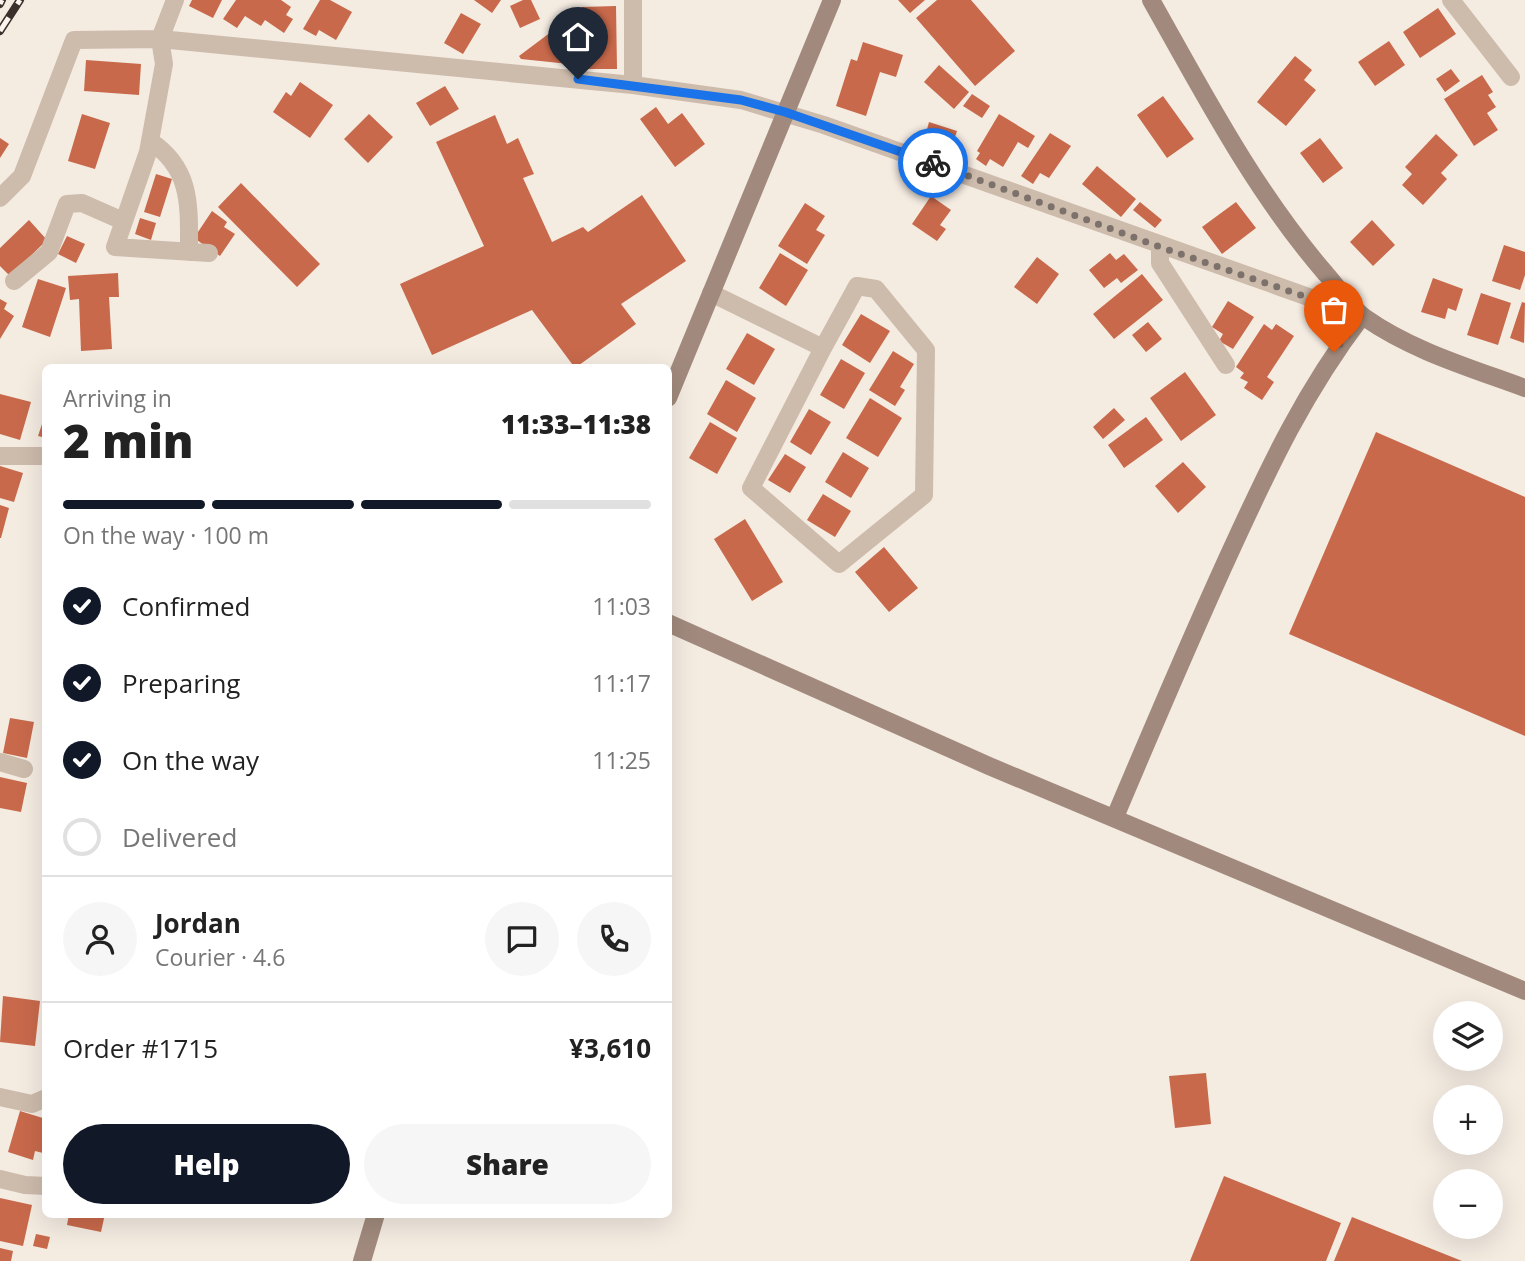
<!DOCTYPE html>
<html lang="en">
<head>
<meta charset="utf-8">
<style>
	body { margin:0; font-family:"Open Sans",sans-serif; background:#f6f6f6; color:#222; height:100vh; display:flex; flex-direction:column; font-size:26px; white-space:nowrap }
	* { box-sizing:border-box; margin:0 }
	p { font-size:23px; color:#767676 }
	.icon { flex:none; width:38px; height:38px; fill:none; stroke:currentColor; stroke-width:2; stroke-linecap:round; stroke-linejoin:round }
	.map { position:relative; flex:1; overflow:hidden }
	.details { position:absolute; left:42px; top:364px; width:630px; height:854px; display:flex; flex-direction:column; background:#fff; border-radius:10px; box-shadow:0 7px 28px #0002 }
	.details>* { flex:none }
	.buttons { position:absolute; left:1433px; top:1001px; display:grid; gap:14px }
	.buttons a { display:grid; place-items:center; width:70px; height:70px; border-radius:50%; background:#fff; box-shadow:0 7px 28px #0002; font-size:35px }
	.pin { position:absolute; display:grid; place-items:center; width:60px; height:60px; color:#fff; margin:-72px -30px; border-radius:50% 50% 50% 0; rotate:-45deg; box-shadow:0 0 7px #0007 }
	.pin .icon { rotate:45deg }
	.courier { position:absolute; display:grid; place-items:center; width:70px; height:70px; margin:-35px; border:5px solid #1a73e8; border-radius:50%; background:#fff; color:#222; box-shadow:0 2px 9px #0007 }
	.summary em { font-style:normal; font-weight:800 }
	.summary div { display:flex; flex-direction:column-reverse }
	.summary { display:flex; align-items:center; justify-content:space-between; height:119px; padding:0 21px }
	h1 { font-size:46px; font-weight:800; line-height:52px }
	.bar { display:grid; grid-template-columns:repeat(4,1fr); gap:10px 7px; align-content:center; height:84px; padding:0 21px }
	.bar i { height:9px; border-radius:5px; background:#e0e0e0 }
	.bar .active { background:#111827 }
	.bar p { grid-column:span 4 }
	.line { display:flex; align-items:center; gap:18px; padding:0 21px; border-top:2px solid #e0e0e0 }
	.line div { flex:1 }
	.round { display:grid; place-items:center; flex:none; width:74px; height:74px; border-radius:37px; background:#f6f6f6 }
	ol { padding:0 21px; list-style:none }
	li { display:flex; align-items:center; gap:21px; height:77px }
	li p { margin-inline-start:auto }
	li .icon { padding:7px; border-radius:50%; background:#111827; color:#fff; stroke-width:4 }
	li:last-child { color:#767676 }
	li i { width:38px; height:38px; border:4px solid #e0e0e0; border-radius:50% }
	.action { display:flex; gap:14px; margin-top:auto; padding:14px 21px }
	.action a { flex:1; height:80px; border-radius:42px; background:#111827; color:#fff; font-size:28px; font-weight:800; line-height:80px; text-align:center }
	.action a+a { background:#f6f6f6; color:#222 }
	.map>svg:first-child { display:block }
	.building { fill:#c8694b }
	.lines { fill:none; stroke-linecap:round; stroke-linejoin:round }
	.street { stroke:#cdbbac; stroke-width:18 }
	.secondary { stroke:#a18a7d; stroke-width:18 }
	.rail-casing { stroke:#3b302b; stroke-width:8 }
	.rail { stroke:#fbf5ee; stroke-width:5; stroke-dasharray:16; stroke-linecap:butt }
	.done { stroke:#7c716b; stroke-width:7; stroke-dasharray:0 12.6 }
	.route { stroke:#1a73e8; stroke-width:9 }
</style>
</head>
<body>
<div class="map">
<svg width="1525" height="1261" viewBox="0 0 1525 1261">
	<rect width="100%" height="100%" fill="#f4ebe1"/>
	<path class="building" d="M192,0H222L213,18L189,6Z
		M236,0H281L291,7L286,15L293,19L284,33L265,20L261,26L245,16L237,28L223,19Z
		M320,0H330L352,12L336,40L319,30L316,36L303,29Z
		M474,0H501L492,13Z
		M523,0H531L540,19L520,28L510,6Z
		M898,0H925L910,13Z
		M937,0H971L1015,51L975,86L916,18Z
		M616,6L617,69H583L582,7Z
		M1438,8L1456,34L1420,58L1403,32Z
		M461,13L481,24L463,54L444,43Z
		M551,32L569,64L521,59L519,56Z
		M1389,41L1405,65L1375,86L1358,62Z
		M863,42L903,55L896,77L880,72L866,116L836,106L851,59L857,61Z
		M1295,56L1312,70L1304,80L1316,90L1286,126L1257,102Z
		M86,60L141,64L139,95L84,91Z
		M939,65L969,92L954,109L924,82Z
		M1451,69L1460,81L1445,92L1436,79Z
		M1482,75L1493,92L1488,95L1496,107L1487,113L1498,130L1474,146L1444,99Z
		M300,82L333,105L310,138L273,112L286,92L291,96Z
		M445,86L459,109L430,126L416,103Z
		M972,94L990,106L982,118L963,106Z
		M1163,96L1194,139L1167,158L1137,115Z
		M656,107L668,124L682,113L705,144L675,167L640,119Z
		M82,114L110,123L95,169L68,161Z
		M369,114L393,137L368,163L344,139Z
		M999,114L1035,136L1028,148L1018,142L1003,167L990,159L986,166L976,159L980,153L977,151Z
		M495,115L507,144L518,138L534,174L523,178L552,242L583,227L588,232L642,195L686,261L621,304L636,324L575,368L532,310L432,355L400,284L484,246L436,142Z
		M929,122L957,131L950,152L916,141L919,131L926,133Z
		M1050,133L1071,146L1049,178L1040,173L1033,184L1021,176Z
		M1436,134L1458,155L1441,173L1447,179L1423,205L1402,185L1412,174L1405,167Z
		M0,138L9,144L0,158Z
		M1320,138L1343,168L1323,183L1300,153Z
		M1097,166L1136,199L1121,217L1082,184Z
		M156,174L172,179L160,217L144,212Z
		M241,183L320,264L297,287L218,207Z
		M931,196L951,210L940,225L946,229L937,241L912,224Z
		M1140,202L1162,220L1155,228L1133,210Z
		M1236,202L1256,228L1222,254L1202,227Z
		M805,203L825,216L816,230L825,235L807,264L778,246Z
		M212,211L227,222L224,227L235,234L220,256L194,238Z
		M140,218L156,223L151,240L135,234Z
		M29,220L47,240L10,276L0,266V248Z
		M1372,220L1395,245L1373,266L1350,242Z
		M67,236L85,244L76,263L58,254Z
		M1504,245L1525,252V275L1520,290L1492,281Z
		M780,253L808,270L786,306L759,288Z
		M1110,253L1116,260L1124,254L1138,270L1121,283L1117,278L1104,288L1089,270Z
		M1037,257L1059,274L1037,304L1014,287Z
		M118,273L119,297H109L112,349L81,351L79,299L70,300L68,276Z
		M1142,274L1163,300L1114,339L1093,314Z
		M1433,278L1463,289L1456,311L1448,308L1445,319L1421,312Z
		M38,279L66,288L50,337L22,327Z
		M1481,293L1511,303L1498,345L1467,335Z
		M0,299L7,303L4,309L14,316L0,339Z
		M1228,301L1254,317L1233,349L1219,341L1223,334L1212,327Z
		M1522,302L1525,303L1524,343L1510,338Z
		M861,314L890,331L870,363L842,345Z
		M1148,322L1162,339L1146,352L1132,335Z
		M1264,324L1272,330L1276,324L1294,336L1267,377L1274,382L1262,400L1244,388L1248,382L1240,378L1244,373L1236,367Z
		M747,333L775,349L754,385L726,369Z
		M893,351L914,364L900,387L905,390L895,406L869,390Z
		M841,359L865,373L844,409L820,395Z
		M1185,372L1216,415L1181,441L1150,398Z
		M726,380L756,398L737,432L707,414Z
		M0,394L31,402L20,440L0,434Z
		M870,398L902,418L878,457L846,438Z
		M1114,408L1125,420L1103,439L1093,427Z
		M809,409L831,422L811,455L790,442Z
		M45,415H46V438L38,436Z
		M1146,417L1163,440L1124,468L1108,445Z
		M710,422L737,438L717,474L689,458Z
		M1376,432L1525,497V736L1289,634Z
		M843,452L869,468L851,498L825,482Z
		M785,454L806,467L790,493L768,480Z
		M1183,462L1206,487L1178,513L1155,486Z
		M0,466L23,473L14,502L0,498Z
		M823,494L851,511L835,537L807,520Z
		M0,505L9,508L1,538H0Z
		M745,519L783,582L752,601L714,539Z
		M884,547L918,588L889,612L855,572Z
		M10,718L34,722L27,758L3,753Z
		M0,777L27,783L21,812L0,808Z
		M3,996L40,1001L35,1046L0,1042Z
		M1206,1073L1211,1124L1175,1128L1169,1076Z
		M20,1111L46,1119L43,1153L35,1151L33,1160L8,1152Z
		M1224,1176L1341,1223L1326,1261H1190Z
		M0,1198L32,1205L23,1246L0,1241Z
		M69,1214H105L101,1232L67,1225Z
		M1352,1217L1462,1261H1334Z
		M36,1234L50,1237L47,1249L33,1246Z
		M0,1248L13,1251L11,1261H0Z"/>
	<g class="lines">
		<path class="street" d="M175,0L160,39L164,64L148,152L115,247L209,253
			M633,0V85
			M1451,0L1511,77
			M150,141C192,169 189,205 189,252
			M0,198L22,176L74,40L160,39L633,85L741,100L824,125L1362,316
			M1160,247V263L1226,365
			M14,281L49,252L67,204L82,203L123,221
			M711,293L823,348L751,488L839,564L924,495L926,350L876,289L857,286L823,348
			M0,456H46
			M0,762L24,769
			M0,1097L32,1104L46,1098
			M0,1179L25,1185L46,1186"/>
		<path class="secondary" d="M1151,0C1204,94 1255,192 1326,274C1338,287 1350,307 1364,317C1412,351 1471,368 1525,388
			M668,398L832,0
			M668,623L989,766L1525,991
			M1115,817C1153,727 1191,637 1232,548C1271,463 1305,391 1362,316
			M362,1261L376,1214"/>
		<g class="rail-casing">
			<path id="rail" d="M0,4L2,0
				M0,31L20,0"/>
		</g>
		<use href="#rail" class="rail"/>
	</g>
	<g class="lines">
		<path class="done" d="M933,163L1160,247L1362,316L1334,352"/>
		<path class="route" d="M578,79L741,100L785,112L933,163"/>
	</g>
</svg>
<div class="buttons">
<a><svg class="icon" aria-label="layers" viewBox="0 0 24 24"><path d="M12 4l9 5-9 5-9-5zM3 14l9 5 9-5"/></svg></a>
<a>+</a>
<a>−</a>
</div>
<div class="pin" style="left:1334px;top:352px;background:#ea580c"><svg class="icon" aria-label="bag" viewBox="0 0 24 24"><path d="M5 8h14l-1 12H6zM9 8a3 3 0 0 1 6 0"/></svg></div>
<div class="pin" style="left:578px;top:79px;background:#1f2937"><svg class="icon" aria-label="home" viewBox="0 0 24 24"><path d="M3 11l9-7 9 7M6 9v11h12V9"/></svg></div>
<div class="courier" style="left:933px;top:163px"><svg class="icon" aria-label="bike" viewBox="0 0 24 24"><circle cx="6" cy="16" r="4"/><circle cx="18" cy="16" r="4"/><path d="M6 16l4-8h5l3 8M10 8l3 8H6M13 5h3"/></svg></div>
<section class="details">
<div class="summary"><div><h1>2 min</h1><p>Arriving in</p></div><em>11:33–11:38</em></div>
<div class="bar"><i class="active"></i><i class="active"></i><i class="active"></i><i></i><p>On the way · 100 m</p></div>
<ol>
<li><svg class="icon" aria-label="check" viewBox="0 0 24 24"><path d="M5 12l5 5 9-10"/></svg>Confirmed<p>11:03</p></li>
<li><svg class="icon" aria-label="check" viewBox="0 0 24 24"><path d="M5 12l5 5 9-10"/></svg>Preparing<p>11:17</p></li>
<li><svg class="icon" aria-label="check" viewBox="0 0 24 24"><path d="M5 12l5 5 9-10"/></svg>On the way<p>11:25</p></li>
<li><i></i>Delivered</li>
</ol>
<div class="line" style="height:126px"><a class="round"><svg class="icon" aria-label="person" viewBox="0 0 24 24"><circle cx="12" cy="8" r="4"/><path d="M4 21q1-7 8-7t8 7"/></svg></a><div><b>Jordan</b><p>Courier · 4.6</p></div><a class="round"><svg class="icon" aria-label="chat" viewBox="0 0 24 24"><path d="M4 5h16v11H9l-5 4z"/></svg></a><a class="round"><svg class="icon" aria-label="phone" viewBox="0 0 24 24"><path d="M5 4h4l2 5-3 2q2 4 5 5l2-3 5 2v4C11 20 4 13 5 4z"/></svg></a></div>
<div class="line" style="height:91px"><div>Order #1715</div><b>¥3,610</b></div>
<div class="action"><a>Help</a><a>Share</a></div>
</section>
</div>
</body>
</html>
